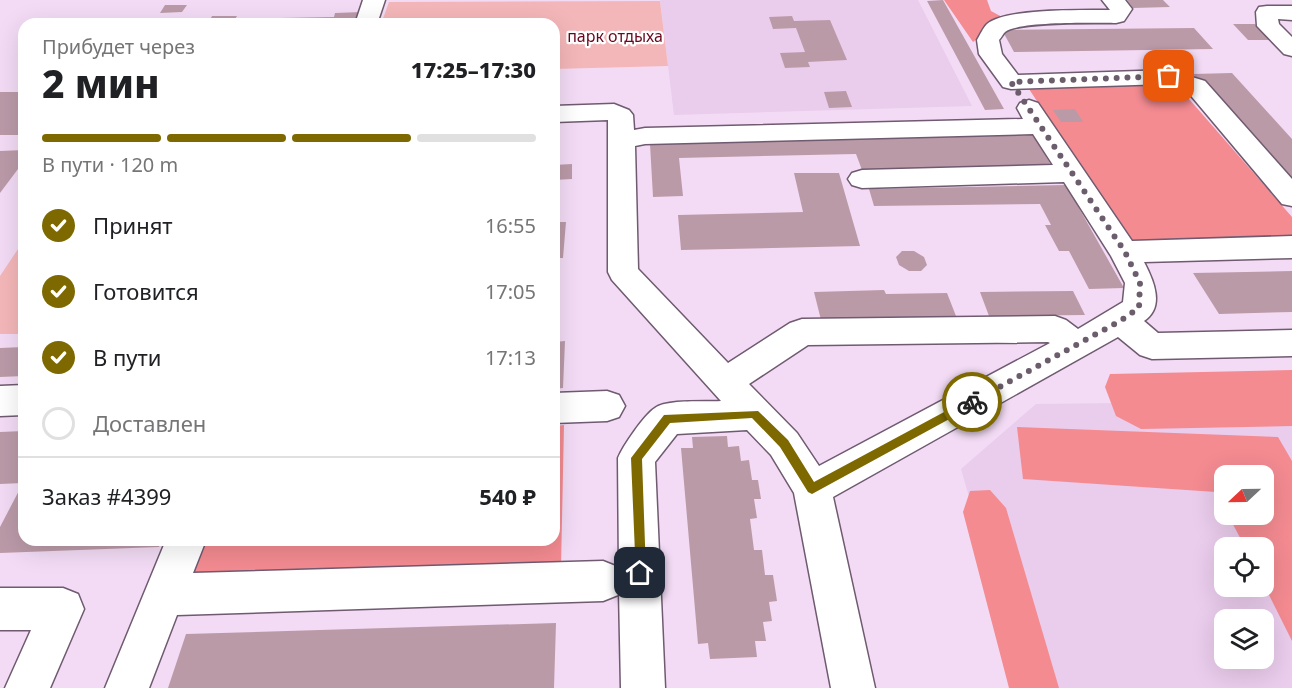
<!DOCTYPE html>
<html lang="ru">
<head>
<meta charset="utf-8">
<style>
	body { margin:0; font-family:"Noto Sans",sans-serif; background:#f6f6f6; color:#202124; height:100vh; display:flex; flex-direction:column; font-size:22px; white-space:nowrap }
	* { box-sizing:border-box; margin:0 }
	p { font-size:20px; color:#757577 }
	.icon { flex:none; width:33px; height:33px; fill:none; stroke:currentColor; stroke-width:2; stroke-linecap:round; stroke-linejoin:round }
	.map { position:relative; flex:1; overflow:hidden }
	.panel { position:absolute; left:18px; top:18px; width:542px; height:528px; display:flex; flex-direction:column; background:#fff; border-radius:18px; box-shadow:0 6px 24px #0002 }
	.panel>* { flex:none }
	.needle { width:39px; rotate:248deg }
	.buttons { position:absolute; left:1214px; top:465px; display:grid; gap:12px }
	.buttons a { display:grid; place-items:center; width:60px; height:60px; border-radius:12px; background:#fff; box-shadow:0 6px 24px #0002; font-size:30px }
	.pin { position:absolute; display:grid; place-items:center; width:51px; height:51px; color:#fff; margin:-26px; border-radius:12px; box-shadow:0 3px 9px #0006 }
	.courier { position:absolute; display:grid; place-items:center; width:60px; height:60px; margin:-30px; border:4px solid #7d6900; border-radius:50%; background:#fff; color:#222; box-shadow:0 2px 8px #0007 }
	.headline em { font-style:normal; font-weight:800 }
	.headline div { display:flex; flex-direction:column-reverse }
	.headline { display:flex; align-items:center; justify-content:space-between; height:102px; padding:0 24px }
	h1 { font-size:39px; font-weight:800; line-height:45px }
	.bar { display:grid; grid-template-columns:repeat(4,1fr); gap:9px 6px; align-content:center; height:72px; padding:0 24px }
	.bar i { height:8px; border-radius:4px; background:#e0e0e0 }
	.bar .on { background:#7d6900 }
	.bar p { grid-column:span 4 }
	.line { display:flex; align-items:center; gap:15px; padding:0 24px; border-top:2px solid #e0e0e0 }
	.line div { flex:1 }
	ol { padding:0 24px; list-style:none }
	li { display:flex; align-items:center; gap:18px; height:66px }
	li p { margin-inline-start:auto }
	li .icon { padding:6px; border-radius:50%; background:#7d6900; color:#fff; stroke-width:4 }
	li:last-child { color:#757577 }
	li i { width:33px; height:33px; border:3px solid #e0e0e0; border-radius:50% }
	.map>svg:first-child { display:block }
	.built { fill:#eaccec; fill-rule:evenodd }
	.green { fill:#f4b7b9 }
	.forest { fill:#f38b91 }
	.building { fill:#bb9aa8 }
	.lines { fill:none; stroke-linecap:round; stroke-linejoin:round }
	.minor-casing { stroke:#6f5a70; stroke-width:3 }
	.minor { fill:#fff; fill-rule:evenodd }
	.route { fill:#7d6900 }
	.done { stroke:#6b5d6c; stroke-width:6; stroke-dasharray:0 10.8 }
	.labels { text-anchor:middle; stroke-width:4.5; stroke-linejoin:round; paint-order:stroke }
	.far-park-label { font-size:16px; fill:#68081e; stroke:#fff }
</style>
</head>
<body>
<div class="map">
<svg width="1292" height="688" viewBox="0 0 1292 688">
	<rect width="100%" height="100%" fill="#f3dbf5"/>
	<path class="built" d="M660,0H918L972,106L674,115Z
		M1292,401V688H1024L961,469L1036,404ZM1224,476H1263V514H1224ZM1224,548H1263V586H1224ZM1224,620H1263V658H1224Z"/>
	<path class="green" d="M660,1L668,66L554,69V24H381L389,2Z
		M24,240V334H0V276Z"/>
	<path class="forest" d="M944,0H987L991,11L1004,18L973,42Z
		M1175,83L1292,217V238L1132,246L1029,89Z
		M1292,370V426L1141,429L1116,416L1105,387L1110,374Z
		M564,425L561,567L186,585L202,540H554V426Z
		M1017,427L1278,437L1292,461V641L1263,583V548L1245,547L1228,515L1263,514V476H1224V507L1216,492L1023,479Z
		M990,490L1006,508L1059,688H1009L963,512L970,491Z"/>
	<path class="building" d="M943,0L1004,109L985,110L927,1Z
		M1127,0H1163L1170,7L1133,8Z
		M165,5H187L182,12L160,13Z
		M362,12L358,24H208L212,16H237L235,19L334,17L335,13Z
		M792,16L794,21L830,20L847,60L808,62L810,67L785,68L780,53L805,52L796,28L773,29L769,17Z
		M1233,24H1255L1271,40H1248Z
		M1194,28L1213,49L1014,52L1002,30Z
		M1232,73L1292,139V190L1193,74Z
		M846,91L852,107L829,108L824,92Z
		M0,92H24V127L18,135H0Z
		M1075,109L1083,122H1061L1053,110Z
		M1034,135L1051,165L862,170L856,154L679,158L683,196L653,197L650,144Z
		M24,150V161L0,193V151Z
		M572,164V179L554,180V165Z
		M794,173H839L860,246L681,250L678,215L803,212Z
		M1066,185L1124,288L1089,289L1069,251H1059L1045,225H1051L1040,204L874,206L869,189Z
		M554,222H566L563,258H554Z
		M902,251H914L924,257L927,265L921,271H909L899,265L896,257Z
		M1292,271V312L1219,314L1193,273Z
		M884,290L886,294L947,293L956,316L821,320L814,292Z
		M1073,291L1085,315L989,316L980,292Z
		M565,341L563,388L554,389V342Z
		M24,347V376L0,377V348Z
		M24,431V540H161L159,547L0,553V527L23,483L0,484V432Z
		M727,436L728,447L739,446L741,461L749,460L752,480H758L761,499H754L757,518L750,519L754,550H762L765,575H773L777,601L769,602L772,621L763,622L766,641H755L757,657L710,659L708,643L698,644L681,448H693L692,437Z
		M556,623L554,688H168L186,634Z"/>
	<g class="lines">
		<g class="minor-casing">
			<path id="minor" d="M363,0H385L377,24H355Z
				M1102,0H1125L1132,9L1124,21L1116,23C1095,23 1019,21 1005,32C1003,34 1001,38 999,40L1002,54L1018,75L1169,70L1205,81L1292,179V206L1282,204L1187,91L1167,84L1011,89L1003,87L979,54L977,40C980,35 983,28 987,24C1005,8 1084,10 1110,10Z
				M1267,6H1292V20L1278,19L1279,24L1292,37V56L1284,54L1257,26L1256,12L1259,7Z
				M1029,100L1038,103L1132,241L1292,236V258L1144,262C1154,281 1165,307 1144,321L1158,333L1292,330V356L1152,359L1140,355L1118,337L833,497L875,688H831L794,493L771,455L747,430L677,434L655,462L665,688H621L619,591L618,595L603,601L177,615L149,688H105L166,540H206L193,573L603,561L618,567L619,570L618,458C623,446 644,415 655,408C667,399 705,402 721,401L612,280L608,272V120L554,122V106L614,104L629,110L633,115L634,130L645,128L1023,119L1017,108L1020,103ZM1033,134L1053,165L862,170L852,173L848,179L852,185L862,188L1064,182L1111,256L1125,283L1123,302L1078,329L1066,320L1055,316L802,319L790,323L728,363L638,269L635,146L645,144ZM1048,342L1050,343L819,466L797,433L749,384L808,345Z
				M24,385V415L0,416V386Z
				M607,391L619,395L625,406L619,417L607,421L554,423V393Z
				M0,588H63L78,594L84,609L50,688H5L31,630H0Z"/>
		</g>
		<use href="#minor" class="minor"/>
	</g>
	<path class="route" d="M972,397L977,402L975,405L812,494L808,492L780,447L752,418L670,423L642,459L646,573L640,579L636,577L631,458L664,415L758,411L788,440L814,482Z"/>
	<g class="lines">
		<path class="done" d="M972,402L1120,321L1139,308L1140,283L1125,252L1011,82L1169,76"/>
	</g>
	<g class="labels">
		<g class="far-park-label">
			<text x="615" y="42">парк отдыха</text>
		</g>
	</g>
</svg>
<div class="buttons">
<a><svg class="needle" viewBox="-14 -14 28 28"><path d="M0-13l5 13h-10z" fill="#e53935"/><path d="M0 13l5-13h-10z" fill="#757577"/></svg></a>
<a><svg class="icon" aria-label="locate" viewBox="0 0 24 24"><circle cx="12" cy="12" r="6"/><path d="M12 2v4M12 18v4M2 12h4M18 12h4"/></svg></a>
<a><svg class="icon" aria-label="layers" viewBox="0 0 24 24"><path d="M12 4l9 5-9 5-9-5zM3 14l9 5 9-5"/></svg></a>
</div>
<div class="pin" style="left:1169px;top:76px;background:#ea580c"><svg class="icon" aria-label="bag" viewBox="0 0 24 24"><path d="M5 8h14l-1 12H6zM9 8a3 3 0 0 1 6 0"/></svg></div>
<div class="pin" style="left:640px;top:573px;background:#1f2937"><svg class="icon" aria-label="home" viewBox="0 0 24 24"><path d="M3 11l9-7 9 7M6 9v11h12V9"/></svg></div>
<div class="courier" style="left:972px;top:402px"><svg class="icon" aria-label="bike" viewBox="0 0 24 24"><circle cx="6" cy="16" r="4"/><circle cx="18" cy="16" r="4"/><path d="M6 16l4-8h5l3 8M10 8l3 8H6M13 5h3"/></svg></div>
<section class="panel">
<div class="headline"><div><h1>2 мин</h1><p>Прибудет через</p></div><em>17:25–17:30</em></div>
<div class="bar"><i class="on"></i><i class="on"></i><i class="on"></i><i></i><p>В пути · 120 m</p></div>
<ol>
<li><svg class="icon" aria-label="check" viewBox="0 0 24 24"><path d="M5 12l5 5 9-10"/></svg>Принят<p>16:55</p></li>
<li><svg class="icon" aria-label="check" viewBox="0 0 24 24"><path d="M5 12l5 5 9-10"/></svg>Готовится<p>17:05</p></li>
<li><svg class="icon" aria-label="check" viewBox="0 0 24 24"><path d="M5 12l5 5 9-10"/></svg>В пути<p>17:13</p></li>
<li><i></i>Доставлен</li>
</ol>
<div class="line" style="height:78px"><div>Заказ #4399</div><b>540 ₽</b></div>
</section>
</div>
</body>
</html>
